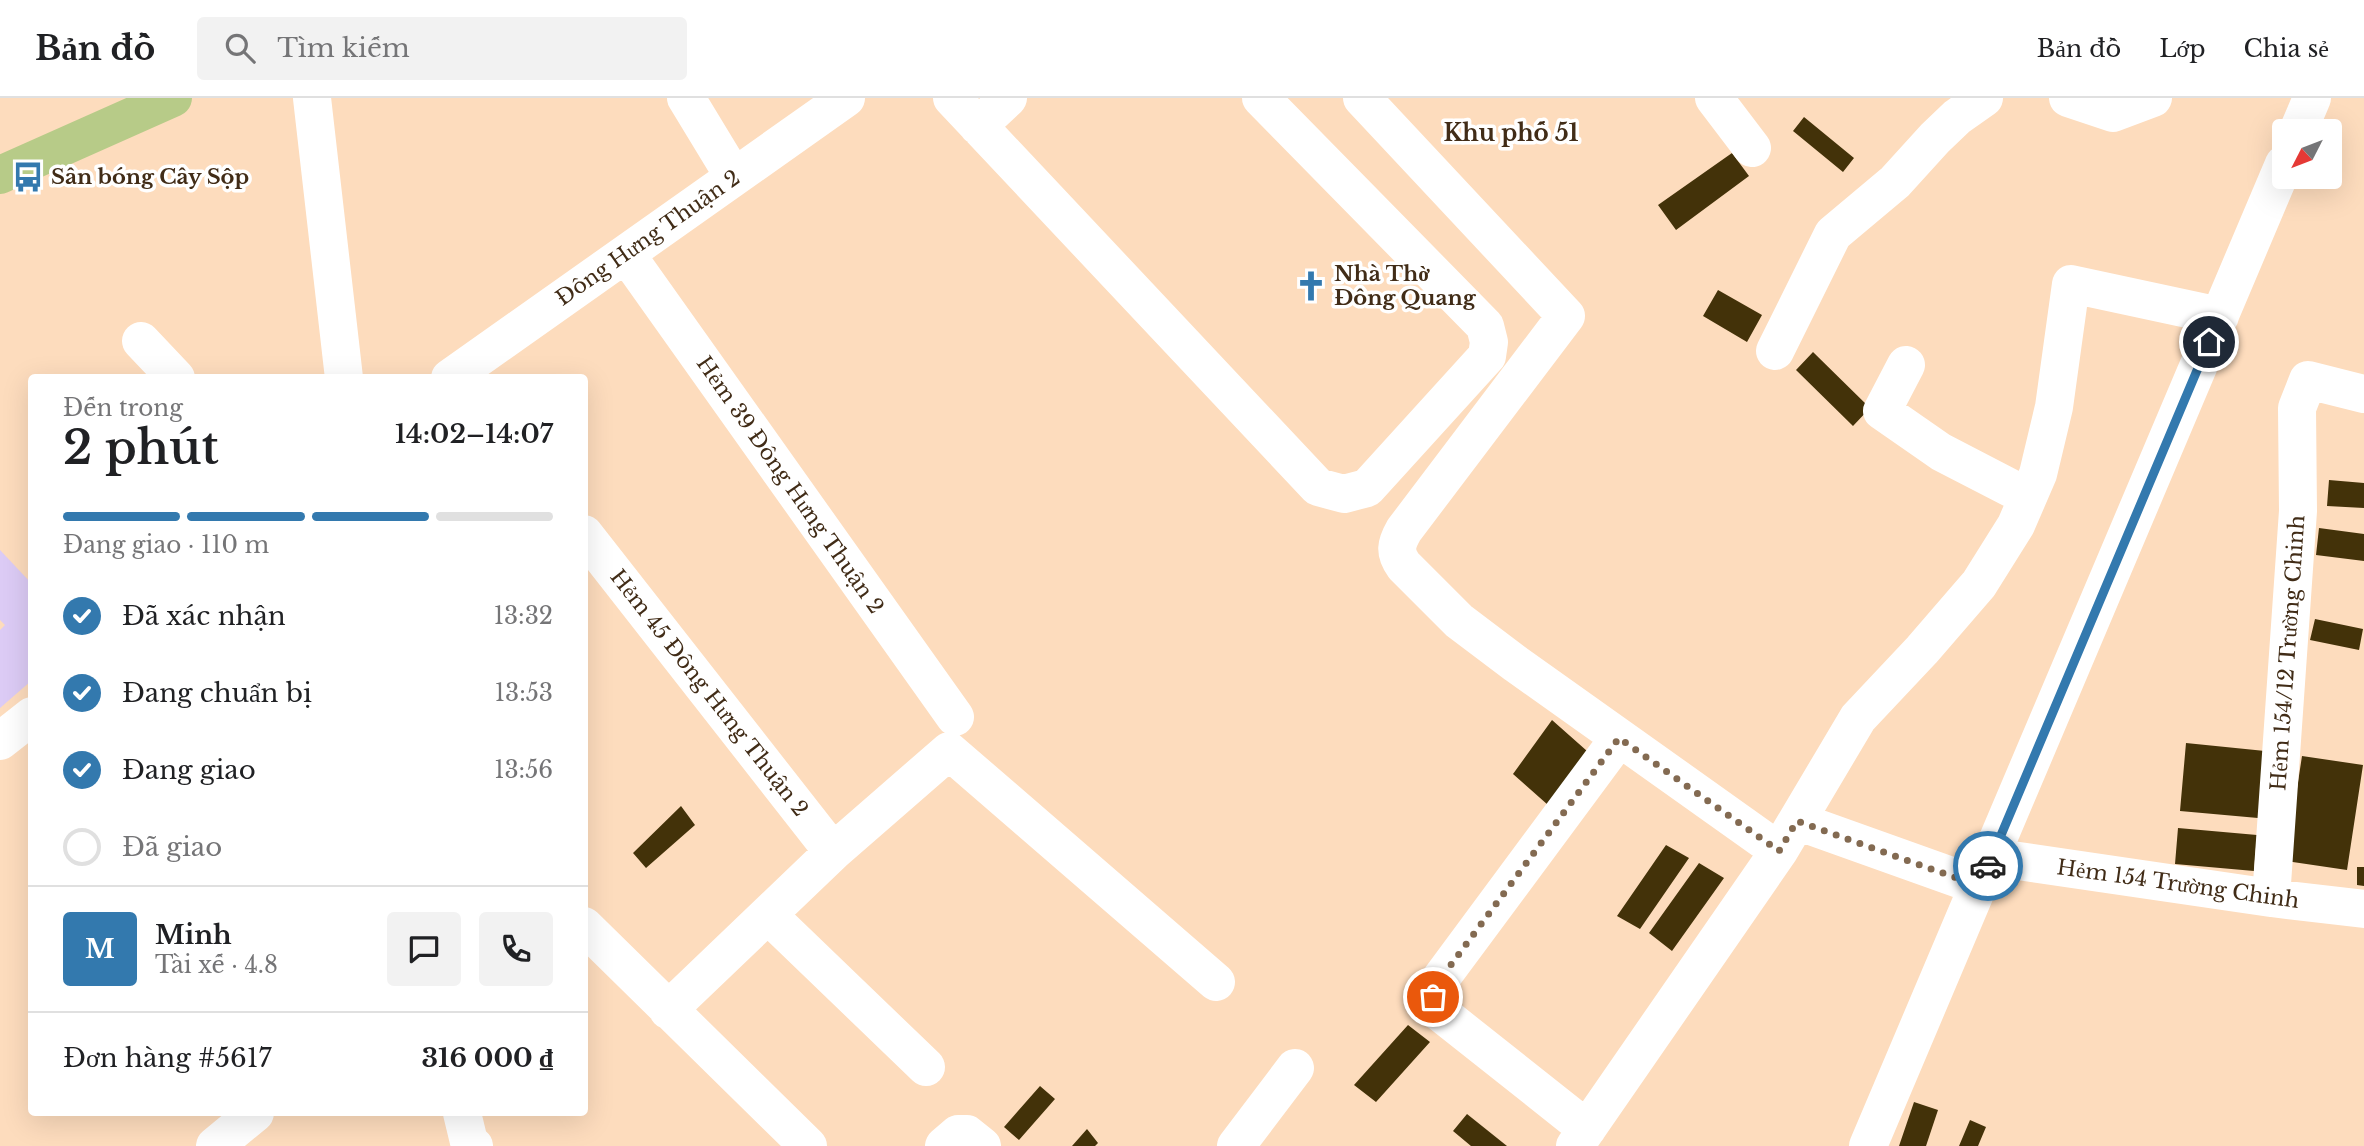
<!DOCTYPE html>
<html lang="vi">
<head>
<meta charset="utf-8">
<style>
	body { margin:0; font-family:"Libre Baskerville",serif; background:#f2f2f2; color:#202124; height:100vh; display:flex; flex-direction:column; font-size:26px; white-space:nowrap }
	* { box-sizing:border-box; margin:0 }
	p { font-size:23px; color:#757577 }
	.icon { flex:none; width:38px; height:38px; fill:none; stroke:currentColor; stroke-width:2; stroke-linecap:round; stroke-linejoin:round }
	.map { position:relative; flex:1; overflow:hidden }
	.panel { position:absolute; left:28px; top:276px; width:560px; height:742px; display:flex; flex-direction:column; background:#fff; border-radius:7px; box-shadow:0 7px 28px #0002 }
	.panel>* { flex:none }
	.needle { width:46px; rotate:228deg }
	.buttons { position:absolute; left:2272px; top:21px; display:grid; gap:14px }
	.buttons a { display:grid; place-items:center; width:70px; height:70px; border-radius:7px; background:#fff; box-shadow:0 7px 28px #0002; font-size:35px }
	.pin { position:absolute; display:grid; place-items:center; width:60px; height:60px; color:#fff; margin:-30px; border:4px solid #fff; border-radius:50%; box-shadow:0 2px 7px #0007 }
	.courier { position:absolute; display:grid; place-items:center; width:70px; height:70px; margin:-35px; border:5px solid #3379ae; border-radius:50%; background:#fff; color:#222; box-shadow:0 2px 9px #0007 }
	.headline em { font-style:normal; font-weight:600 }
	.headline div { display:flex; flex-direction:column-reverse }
	.headline { display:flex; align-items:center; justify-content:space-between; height:119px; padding:0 35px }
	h1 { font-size:46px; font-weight:600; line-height:52px }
	.bar { display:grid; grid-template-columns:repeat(4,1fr); gap:10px 7px; align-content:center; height:84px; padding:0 35px }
	.bar i { height:9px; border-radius:5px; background:#e0e0e0 }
	.bar .active { background:#3379ae }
	.bar p { grid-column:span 4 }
	.line { display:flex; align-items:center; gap:18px; padding:0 35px; border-top:2px solid #e0e0e0 }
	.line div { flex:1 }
	.round { display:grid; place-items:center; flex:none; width:74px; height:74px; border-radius:7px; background:#f2f2f2 }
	ol { padding:0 35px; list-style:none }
	li { display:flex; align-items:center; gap:21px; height:77px }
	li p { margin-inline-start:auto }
	li .icon { padding:7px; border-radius:50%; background:#3379ae; color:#fff; stroke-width:4 }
	li:last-child { color:#757577 }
	li i { width:38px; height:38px; border:4px solid #e0e0e0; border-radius:50% }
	header { display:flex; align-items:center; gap:42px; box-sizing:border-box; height:98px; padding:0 35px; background:#fff; border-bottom:2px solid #e0e0e0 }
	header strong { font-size:33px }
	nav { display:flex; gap:38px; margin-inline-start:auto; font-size:24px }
	.search { width:490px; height:63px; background:#f2f2f2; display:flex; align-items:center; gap:18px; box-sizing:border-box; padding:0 24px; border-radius:7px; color:#757577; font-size:26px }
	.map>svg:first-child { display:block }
	.green { fill:#dccbf5 }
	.building { fill:#433209 }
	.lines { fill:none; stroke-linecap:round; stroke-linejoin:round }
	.minor { stroke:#fff; stroke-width:38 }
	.major { stroke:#b7cb88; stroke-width:38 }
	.done { stroke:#836a51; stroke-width:7; stroke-dasharray:0 12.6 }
	.route { stroke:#3379ae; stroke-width:9 }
	.labels { text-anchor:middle; stroke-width:7; stroke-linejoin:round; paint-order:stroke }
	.poi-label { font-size:21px; font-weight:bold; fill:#412c17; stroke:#fff; text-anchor:start }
	.street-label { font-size:21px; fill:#412c17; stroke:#fff }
	.neighbourhood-label { font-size:23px; font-weight:bold; fill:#412c17; stroke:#fff }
</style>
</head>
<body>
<header>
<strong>Bản đồ</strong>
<div class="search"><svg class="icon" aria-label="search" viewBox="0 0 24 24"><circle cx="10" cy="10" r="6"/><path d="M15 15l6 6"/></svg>Tìm kiếm</div>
<nav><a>Bản đồ</a><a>Lớp</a><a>Chia sẻ</a></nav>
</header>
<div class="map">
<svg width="2364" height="1048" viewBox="0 0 2364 1048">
	<rect width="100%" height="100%" fill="#fddcbd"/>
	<path class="green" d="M0,452L32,486L31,583L0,610V532L5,527L0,522Z"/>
	<path class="building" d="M1804,19L1854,60L1843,74L1793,33Z
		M1732,55L1749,78L1676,132L1658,107Z
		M1718,192L1762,217L1747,244L1703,218Z
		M1813,254L1870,310L1853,328L1796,272Z
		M2329,382L2364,385V410L2327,408Z
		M2319,430L2364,436V463L2316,457Z
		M2315,521L2363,531L2359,552L2310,542Z
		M1552,622L1587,653L1548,707L1513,676Z
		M2186,645L2265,653L2258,720L2180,713Z
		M2302,658L2363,667L2347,772L2286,763Z
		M681,708L695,727L646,770L633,755Z
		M2178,730L2257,737L2254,773L2175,766Z
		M1666,747L1689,760L1640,831L1617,818Z
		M1699,765L1724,780L1672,853L1649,835Z
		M2357,769H2364V788L2357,787Z
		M1408,927L1430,944L1376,1004L1354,987Z
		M1040,988L1055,1001L1019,1042L1004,1029Z
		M1914,1004L1938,1012L1926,1048H1899Z
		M1467,1016L1507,1048H1471L1453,1033Z
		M1970,1022L1986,1029L1978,1048H1959Z
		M1087,1031L1098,1045L1095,1048H1072Z"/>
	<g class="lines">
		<path class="minor" d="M312,0L344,280
			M686,0L734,79
			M952,0L1318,389L1344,396L1367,390L1487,258L1489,244L1485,228L1261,0
			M1362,0L1566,218L1404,432C1396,446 1394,454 1404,468L1459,523L1516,566L1779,753
			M1714,0L1752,50
			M2068,0L2113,15L2153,0
			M978,28L1008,0
			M2298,33L2312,0
			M626,156L955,619
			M141,243L176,280
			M1775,253L1833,136L1895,84L1935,40L1957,19L1984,0
			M1906,267L1882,313L1941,354L2028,399
			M450,280L846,0
			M584,436L833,754
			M0,643L32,618
			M1797,723L1979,788
			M1991,759L2271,800L2364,811
			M2271,800L2298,413L2297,310L2308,282L2364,296
			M768,817L926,969
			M584,828L808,1048
			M668,912L833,754L949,653L1216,884
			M462,1015L469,1044L474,1048
			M1587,1031L1437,912L1433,899L1436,887L1619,640
			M215,1048L255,1015
			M944,1048L958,1036H967L982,1048
			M1236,1048L1295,970
			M1575,1048L1779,753L1858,620L1922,552L1979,486L2016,427L2038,376L2054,309L2071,186L2220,218
			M1868,1048L2284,66"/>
		<path class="major" d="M0,77L173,0"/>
	</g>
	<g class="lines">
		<path class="done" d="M1433,899L1436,887L1619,640L1779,753L1797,723L1979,788L1988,768"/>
		<path class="route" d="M1988,768L2209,244"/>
	</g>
	<defs>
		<g id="bus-bare" transform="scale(2.415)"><path d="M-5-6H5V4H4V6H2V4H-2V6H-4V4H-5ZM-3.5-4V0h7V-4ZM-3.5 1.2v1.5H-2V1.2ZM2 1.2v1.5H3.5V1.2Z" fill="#3379ae" stroke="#fff" stroke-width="2.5" paint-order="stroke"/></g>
		<g id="church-bare" transform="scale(2.415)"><path d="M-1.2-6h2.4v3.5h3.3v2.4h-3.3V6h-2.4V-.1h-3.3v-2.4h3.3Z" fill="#3379ae" stroke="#fff" stroke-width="2.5" paint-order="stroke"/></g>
	</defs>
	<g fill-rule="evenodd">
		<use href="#bus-bare" x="28" y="79"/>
		<use href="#church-bare" x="1311" y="188"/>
	</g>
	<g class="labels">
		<g class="poi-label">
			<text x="51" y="86">Sân bóng Cây Sộp</text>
			<text x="1334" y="183">Nhà Thờ<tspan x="1334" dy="24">Đông Quang</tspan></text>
		</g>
		<g class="street-label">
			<text transform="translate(648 140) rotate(-35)" y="7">Đông Hưng Thuận 2</text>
			<text transform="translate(790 387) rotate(55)" y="7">Hẻm 39 Đông Hưng Thuận 2</text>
			<text transform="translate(2288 555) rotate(-86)" y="7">Hẻm 154/12 Trường Chinh</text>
			<text transform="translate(709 595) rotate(52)" y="7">Hẻm 45 Đông Hưng Thuận 2</text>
			<text transform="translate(2178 786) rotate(8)" y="7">Hẻm 154 Trường Chinh</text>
		</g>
		<g class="neighbourhood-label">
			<text x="1511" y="43">Khu phố 51</text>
		</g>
	</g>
</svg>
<div class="buttons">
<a><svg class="needle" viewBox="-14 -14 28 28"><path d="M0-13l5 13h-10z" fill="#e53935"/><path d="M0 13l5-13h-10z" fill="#757577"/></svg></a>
</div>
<div class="pin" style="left:1433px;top:899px;background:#ea580c"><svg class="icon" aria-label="bag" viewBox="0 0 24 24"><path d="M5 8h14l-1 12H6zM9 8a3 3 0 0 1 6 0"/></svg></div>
<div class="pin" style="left:2209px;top:244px;background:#1f2937"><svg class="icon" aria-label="home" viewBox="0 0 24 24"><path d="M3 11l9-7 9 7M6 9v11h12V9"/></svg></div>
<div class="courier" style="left:1988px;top:768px"><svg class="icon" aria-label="car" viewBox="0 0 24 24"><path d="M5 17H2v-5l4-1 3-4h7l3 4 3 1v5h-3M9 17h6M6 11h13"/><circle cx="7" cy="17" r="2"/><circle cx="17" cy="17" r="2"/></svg></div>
<section class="panel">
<div class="headline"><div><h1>2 phút</h1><p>Đến trong</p></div><em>14:02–14:07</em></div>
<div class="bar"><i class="active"></i><i class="active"></i><i class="active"></i><i></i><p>Đang giao · 110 m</p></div>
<ol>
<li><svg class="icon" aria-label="check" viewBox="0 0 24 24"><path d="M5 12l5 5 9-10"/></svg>Đã xác nhận<p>13:32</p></li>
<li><svg class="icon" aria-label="check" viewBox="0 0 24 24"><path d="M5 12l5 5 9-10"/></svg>Đang chuẩn bị<p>13:53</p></li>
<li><svg class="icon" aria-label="check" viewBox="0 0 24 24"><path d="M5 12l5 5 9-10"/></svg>Đang giao<p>13:56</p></li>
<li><i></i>Đã giao</li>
</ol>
<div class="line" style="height:126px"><b class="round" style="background:#3379ae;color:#fff">M</b><div><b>Minh</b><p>Tài xế · 4.8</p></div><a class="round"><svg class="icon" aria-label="chat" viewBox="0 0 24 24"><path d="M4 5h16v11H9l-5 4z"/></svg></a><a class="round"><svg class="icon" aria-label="phone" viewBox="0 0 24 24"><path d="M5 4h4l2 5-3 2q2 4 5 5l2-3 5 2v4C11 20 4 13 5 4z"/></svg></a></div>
<div class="line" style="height:91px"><div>Đơn hàng #5617</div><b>316 000 ₫</b></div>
</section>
</div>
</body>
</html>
